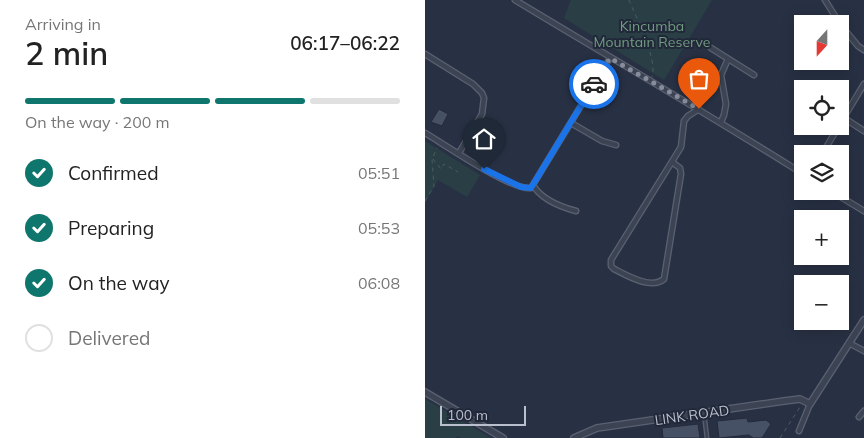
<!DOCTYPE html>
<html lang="en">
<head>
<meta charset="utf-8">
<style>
	body { margin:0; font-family:Mulish,sans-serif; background:#f2f2f2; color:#222; height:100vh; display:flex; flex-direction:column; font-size:19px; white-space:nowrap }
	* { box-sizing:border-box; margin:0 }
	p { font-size:16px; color:#767676 }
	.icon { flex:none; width:28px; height:28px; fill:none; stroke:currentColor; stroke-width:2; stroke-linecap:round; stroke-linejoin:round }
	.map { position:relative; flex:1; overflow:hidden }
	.details { display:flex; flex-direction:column; background:#fff; width:425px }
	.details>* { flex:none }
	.needle { width:32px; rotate:201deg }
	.controls { position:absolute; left:369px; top:15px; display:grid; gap:10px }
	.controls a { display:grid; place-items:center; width:55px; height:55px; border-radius:0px; background:#fff; box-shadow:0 2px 12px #0003; font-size:25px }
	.scale { position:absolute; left:15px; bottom:12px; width:86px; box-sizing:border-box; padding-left:5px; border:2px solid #babfcd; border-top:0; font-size:14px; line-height:18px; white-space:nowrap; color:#babfcd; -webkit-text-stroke:4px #212839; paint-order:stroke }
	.pin { position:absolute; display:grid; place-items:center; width:42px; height:42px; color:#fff; margin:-51px -21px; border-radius:50% 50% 50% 0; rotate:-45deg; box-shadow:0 0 5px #0007 }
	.pin .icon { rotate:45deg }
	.courier { position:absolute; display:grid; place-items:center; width:50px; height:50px; margin:-25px; border:4px solid #1a73e8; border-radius:50%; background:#fff; color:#222; box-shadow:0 1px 6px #0007 }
	.headline em { font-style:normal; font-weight:600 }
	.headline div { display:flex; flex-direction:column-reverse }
	.headline { display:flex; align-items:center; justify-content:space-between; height:85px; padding:0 25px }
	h1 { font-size:32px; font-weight:600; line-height:38px }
	.bar { display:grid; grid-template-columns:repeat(4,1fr); gap:8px 5px; align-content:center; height:60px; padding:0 25px }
	.bar i { height:6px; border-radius:4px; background:#e0e0e0 }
	.bar .active { background:#0f766e }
	.bar p { grid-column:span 4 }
	ol { padding:0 25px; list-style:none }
	li { display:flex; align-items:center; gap:15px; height:55px }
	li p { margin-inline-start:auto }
	li .icon { padding:5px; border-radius:50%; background:#0f766e; color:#fff; stroke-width:4 }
	li:last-child { color:#767676 }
	li i { width:28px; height:28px; border:2px solid #e0e0e0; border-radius:50% }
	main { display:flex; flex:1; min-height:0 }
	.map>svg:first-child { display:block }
	.green { fill:#2a3f45 }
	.building { fill:#475166; stroke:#232a3b }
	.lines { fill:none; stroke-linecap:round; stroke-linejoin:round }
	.service-casing { stroke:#5b6171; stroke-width:5 }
	.minor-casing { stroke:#5b6171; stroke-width:7 }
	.tertiary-casing { stroke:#5b6171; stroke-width:8 }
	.path { stroke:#495c61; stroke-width:1; stroke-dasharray:4 4; stroke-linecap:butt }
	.service { stroke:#3c4453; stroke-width:2.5 }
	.minor { stroke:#3c4453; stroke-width:4.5 }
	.tertiary { stroke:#3c4453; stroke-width:5.5 }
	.done { stroke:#878d9d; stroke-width:5; stroke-dasharray:0 9 }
	.route { stroke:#1a73e8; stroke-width:6 }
	.labels { text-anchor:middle; stroke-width:4; stroke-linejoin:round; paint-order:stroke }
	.park-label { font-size:14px; fill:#729d80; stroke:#212839 }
	.street-label { font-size:14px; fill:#babfcd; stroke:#212839 }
</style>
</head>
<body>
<main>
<section class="details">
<div class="headline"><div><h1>2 min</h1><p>Arriving in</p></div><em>06:17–06:22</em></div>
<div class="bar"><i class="active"></i><i class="active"></i><i class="active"></i><i></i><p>On the way · 200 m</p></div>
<ol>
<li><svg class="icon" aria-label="check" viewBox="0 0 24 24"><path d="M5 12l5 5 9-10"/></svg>Confirmed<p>05:51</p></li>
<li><svg class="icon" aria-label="check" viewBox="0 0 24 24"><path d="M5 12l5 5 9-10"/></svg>Preparing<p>05:53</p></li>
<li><svg class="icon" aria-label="check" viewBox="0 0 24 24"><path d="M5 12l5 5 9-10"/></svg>On the way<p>06:08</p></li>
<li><i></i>Delivered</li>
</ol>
</section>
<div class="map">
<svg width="439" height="438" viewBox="0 0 439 438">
	<rect width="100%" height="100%" fill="#283144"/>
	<path class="green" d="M146,0H287L239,80L139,18Z
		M0,141L55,175L42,197L13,180L0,203Z
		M0,399L66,438H36L32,436L31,438H0Z"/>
	<path class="building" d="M14,109L23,114L17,126L6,122Z
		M322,418L323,422L341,420L346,424L337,438H328L324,435L294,438L292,421Z
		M273,424L275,438H238L237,428Z"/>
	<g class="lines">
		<g class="service-casing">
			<path id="service" d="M279,413L282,438"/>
		</g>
		<g class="minor-casing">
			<path id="minor" d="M90,0C186,58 283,114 378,174
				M400,0L415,24
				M415,24L433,46L439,50
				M286,48L329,75
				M0,54L48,84L57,93L59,98L57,114L34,153
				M419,118L439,131
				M296,122L299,115L301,104L296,75L303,59
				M146,123L177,141L191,145
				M415,124L439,84
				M0,133C19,144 87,191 106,188L185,58
				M397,154L414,126
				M247,162L255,168L256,174L239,279C226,290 201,275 189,269L186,266V260L256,147L259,121L263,116L274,109
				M108,185C116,199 136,207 151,211
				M406,191L439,211
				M424,343L439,351
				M434,417L439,411
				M374,431L385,404"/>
		</g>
		<g class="tertiary-casing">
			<path id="tertiary" d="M0,392L78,438
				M149,438L172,428L359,401L375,399L385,404L439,320"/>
		</g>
		<path class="path" d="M204,0C211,17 233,60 227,77
			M8,159L16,169L19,164L33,172
			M0,201L9,186L7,159L12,148
			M355,438L375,407"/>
		<use href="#service" class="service"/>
		<use href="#minor" class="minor"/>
		<use href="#tertiary" class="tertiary"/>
	</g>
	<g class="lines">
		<path class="done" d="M169,84L185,58L274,109"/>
		<path class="route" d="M59,169L96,187L106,188L169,84"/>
	</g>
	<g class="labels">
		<g class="park-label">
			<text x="227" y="31">Kincumba<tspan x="227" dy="16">Mountain Reserve</tspan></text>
		</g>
		<g class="street-label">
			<text transform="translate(267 415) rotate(-8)" y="5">LINK ROAD</text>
		</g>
	</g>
</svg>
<div class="controls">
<a><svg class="needle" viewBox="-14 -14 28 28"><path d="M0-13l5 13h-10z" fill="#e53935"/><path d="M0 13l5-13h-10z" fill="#767676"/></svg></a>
<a><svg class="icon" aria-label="locate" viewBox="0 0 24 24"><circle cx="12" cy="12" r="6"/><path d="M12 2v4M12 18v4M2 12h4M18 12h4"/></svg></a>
<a><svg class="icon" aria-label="layers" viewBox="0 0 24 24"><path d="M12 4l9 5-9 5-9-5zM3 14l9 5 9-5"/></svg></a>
<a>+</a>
<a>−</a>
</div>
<div class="scale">100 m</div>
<div class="pin" style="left:274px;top:109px;background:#ea580c"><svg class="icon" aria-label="bag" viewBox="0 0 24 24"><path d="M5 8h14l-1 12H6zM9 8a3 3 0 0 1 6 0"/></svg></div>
<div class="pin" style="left:59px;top:169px;background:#1f2937"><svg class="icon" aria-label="home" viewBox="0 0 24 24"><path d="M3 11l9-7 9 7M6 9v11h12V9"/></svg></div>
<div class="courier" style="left:169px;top:84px"><svg class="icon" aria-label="car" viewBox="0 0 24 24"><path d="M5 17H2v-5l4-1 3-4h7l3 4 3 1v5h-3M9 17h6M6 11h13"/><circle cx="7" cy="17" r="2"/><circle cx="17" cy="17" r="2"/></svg></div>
</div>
</main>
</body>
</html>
